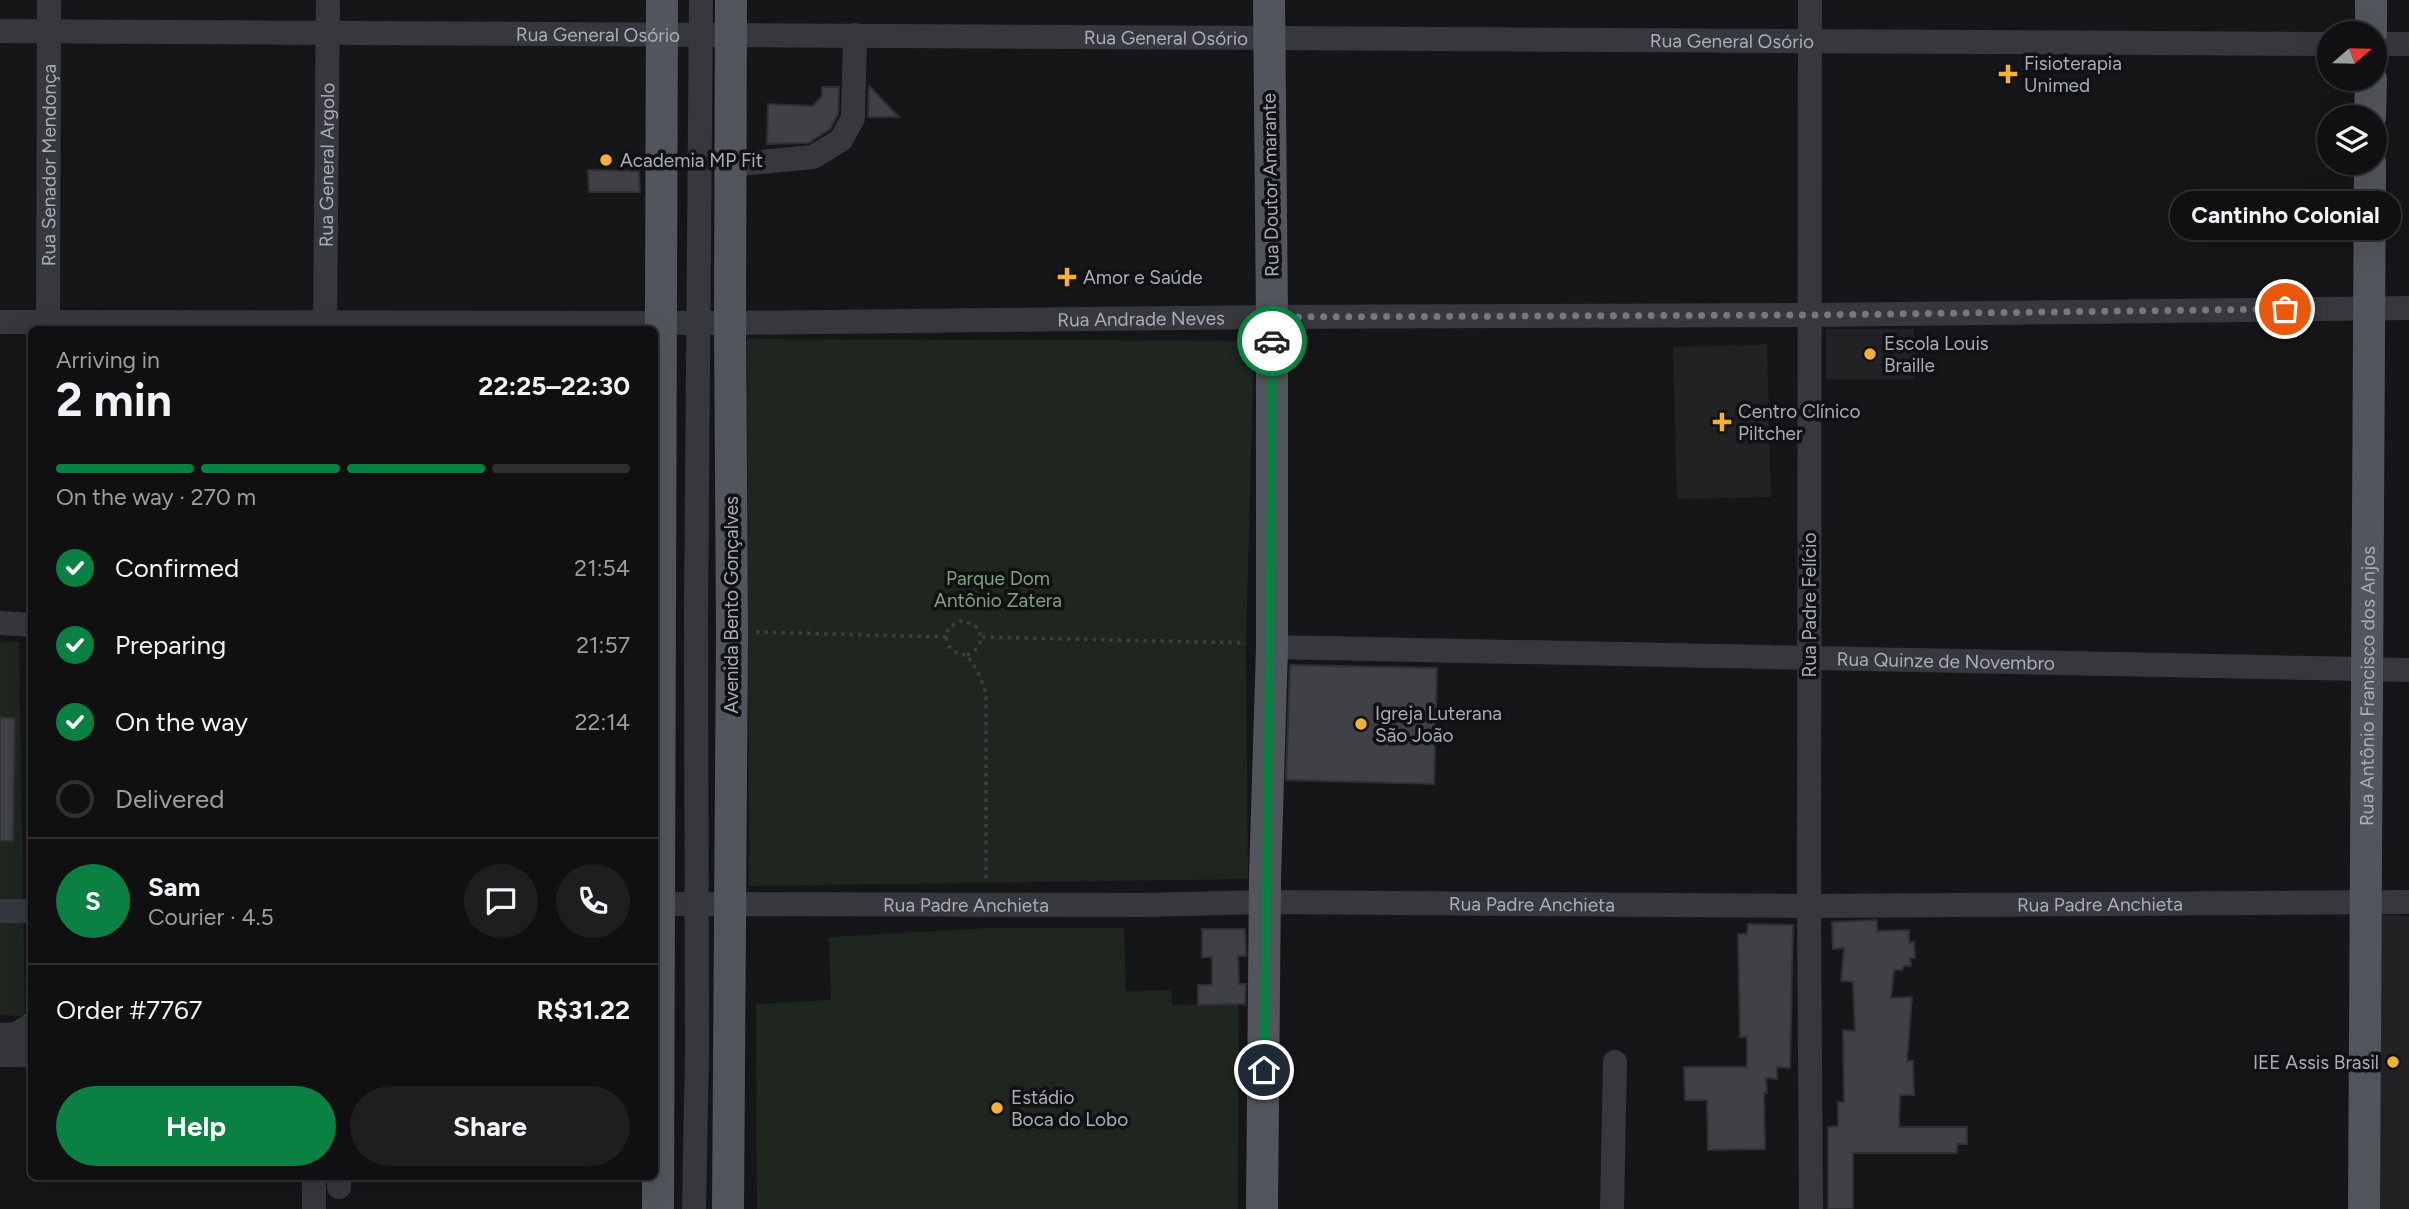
<!DOCTYPE html>
<html lang="en">
<head>
<meta charset="utf-8">
<style>
	body { margin:0; font-family:Figtree,sans-serif; background:#1e1e20; color:#f1f3f6; height:100vh; display:flex; flex-direction:column; font-size:26px; white-space:nowrap }
	* { box-sizing:border-box; margin:0 }
	p { font-size:23px; color:#9c9d9f }
	.icon { flex:none; width:38px; height:38px; fill:none; stroke:currentColor; stroke-width:2; stroke-linecap:round; stroke-linejoin:round }
	.map { position:relative; flex:1; overflow:hidden }
	.details { position:absolute; left:28px; top:326px; width:630px; height:854px; display:flex; flex-direction:column; background:#101012; border-radius:10px; box-shadow:0 7px 28px #0002,0 0 0 2px #303032 }
	.details>* { flex:none }
	.needle { width:46px; rotate:70deg }
	.controls { position:absolute; left:2317px; top:21px; display:grid; gap:14px }
	.controls a { display:grid; place-items:center; width:70px; height:70px; border-radius:50%; background:#101012; box-shadow:0 7px 28px #0002,0 0 0 2px #303032; font-size:35px }
	.pin { position:absolute; display:grid; place-items:center; width:60px; height:60px; color:#fff; margin:-30px; border:4px solid #fff; border-radius:50%; box-shadow:0 2px 7px #0007 }
	.courier { position:absolute; display:grid; place-items:center; width:70px; height:70px; margin:-35px; border:5px solid #0b8043; border-radius:50%; background:#fff; color:#222; box-shadow:0 2px 9px #0007 }
	.bubble { position:absolute; height:49px; border-radius:24px; background:#101012; box-shadow:0 7px 28px #0002,0 0 0 2px #303032; font-size:23px; font-weight:700; line-height:49px; text-align:center }
	.overview em { font-style:normal; font-weight:700 }
	.overview div { display:flex; flex-direction:column-reverse }
	.overview { display:flex; align-items:center; justify-content:space-between; height:119px; padding:0 28px }
	h1 { font-size:46px; font-weight:700; line-height:52px }
	.bar { display:grid; grid-template-columns:repeat(4,1fr); gap:10px 7px; align-content:center; height:84px; padding:0 28px }
	.bar i { height:9px; border-radius:5px; background:#303032 }
	.bar .active { background:#0b8043 }
	.bar p { grid-column:span 4 }
	.line { display:flex; align-items:center; gap:18px; padding:0 28px; border-top:2px solid #303032 }
	.line div { flex:1 }
	.round { display:grid; place-items:center; flex:none; width:74px; height:74px; border-radius:37px; background:#1e1e20 }
	ol { padding:0 28px; list-style:none }
	li { display:flex; align-items:center; gap:21px; height:77px }
	li p { margin-inline-start:auto }
	li .icon { padding:7px; border-radius:50%; background:#0b8043; color:#fff; stroke-width:4 }
	li:last-child { color:#9c9d9f }
	li i { width:38px; height:38px; border:4px solid #303032; border-radius:50% }
	.action { display:flex; gap:14px; margin-top:auto; padding:14px 28px }
	.action a { flex:1; height:80px; border-radius:42px; background:#0b8043; color:#fff; font-size:28px; font-weight:700; line-height:80px; text-align:center }
	.action a+a { background:#1e1e20; color:#f1f3f6 }
	.map>svg:first-child { display:block }
	.built { fill:#222225 }
	.green { fill:#1e261f }
	.building { fill:#404145; stroke:#303034; stroke-width:2 }
	.lines { fill:none; stroke-linecap:round; stroke-linejoin:round }
	.path { stroke:#3d3f44; stroke-width:3.5; stroke-dasharray:3.5 5; stroke-linecap:butt }
	.minor { stroke:#37383d; stroke-width:24 }
	.major { stroke:#53555c; stroke-width:32 }
	.done { stroke:#757880; stroke-width:7; stroke-dasharray:0 12.6 }
	.route { stroke:#0b8043; stroke-width:9 }
	.poi-dot { fill:#f2b134; stroke:#111113; stroke-width:2.5 }
	.labels { text-anchor:middle; stroke-width:7; stroke-linejoin:round; paint-order:stroke }
	.street-label { font-size:19px; fill:#a8adb8; stroke:#111113 }
	.poi-label { font-size:19px; fill:#a8adb8; stroke:#111113; text-anchor:start }
	.park-label { font-size:19px; fill:#7fa381; stroke:#111113 }
</style>
</head>
<body>
<div class="map">
<svg width="2409" height="1209" viewBox="0 0 2409 1209">
	<rect width="100%" height="100%" fill="#161618"/>
	<path class="built" d="M1826,329H1914L1915,379H1826Z
		M1767,344L1771,497L1677,499L1673,347Z
		M2379,915L2409,916V1209H2376Z"/>
	<path class="green" d="M747,339L1254,341L1246,643L1248,879L749,886Z
		M0,642H19L25,1016L0,1015Z
		M990,928H1124L1126,991L1171,990L1172,1005L1239,1004L1238,1209H757L756,1004L831,1000L829,937Z"/>
	<path class="building" d="M822,87H839L838,114L830,129L808,143L767,144L768,104L813,106L822,96Z
		M869,87H870L899,117H868Z
		M588,170L639,171L640,192H589Z
		M1290,665L1437,668L1434,784L1286,780Z
		M0,717L15,718L13,841H0Z
		M1877,920V931L1909,930V943L1914,942L1915,958H1910L1911,966H1904L1902,970H1894L1891,998L1912,997L1907,1061H1913L1914,1095H1900L1899,1127H1967V1144H1957V1153H1853V1209H1828V1127L1838,1126V1102H1844L1843,1030L1855,1031L1853,982L1841,981L1844,948L1833,949L1832,922Z
		M1748,924L1793,925L1790,1068L1777,1067V1079L1766,1078L1767,1093H1764L1765,1149L1708,1150L1707,1100H1685L1684,1067H1747V1037H1740L1738,934H1747Z
		M1202,929H1245L1246,956H1238L1239,984H1246L1245,1004L1198,1005V985H1212V957H1202Z"/>
	<g class="lines">
		<path class="path" d="M756,632L946,637
			M982,637L1246,643
			M967,655C980,650 984,639 977,627L963,620L949,627C942,642 951,655 967,655L978,672L986,693V883"/>
		<g class="minor">
			<path d="M1810,0L1809,906L1811,1209"/>
			<path id="s1" d="M0,31L2329,44"/>
			<path d="M2375,44H2409"/>
			<path d="M730,165L813,157L841,140L853,118L855,35"/>
			<path id="s2" d="M0,322L730,323L1272,317L1810,315L2409,308"/>
			<path id="s3" d="M48,329L49,0"/>
			<path id="s4" d="M325,329L328,0"/>
			<path d="M0,623L32,625"/>
			<path id="s5" d="M1272,647L2409,670"/>
			<path id="s6" d="M654,904L1143,905L1265,902L1809,906L2409,902"/>
			<path d="M0,911H24"/>
			<path d="M0,1035L17,1034L32,1024"/>
			<path d="M0,1055H32"/>
			<path d="M339,1187V1176"/>
			<path d="M314,1209V1176"/>
			<path d="M694,1209L697,1052L696,614L701,0"/>
			<path d="M1612,1209L1615,1062"/>
		</g>
		<g class="major">
			<path d="M2371,33V0"/>
			<path d="M2370,117L2371,79"/>
			<path d="M658,1209L662,0"/>
			<path d="M728,1209L732,633L730,323L731,0"/>
			<path d="M1262,1209L1265,878L1272,647V317L1269,0"/>
			<path id="s7" d="M2364,1209L2370,163"/>
		</g>
	</g>
	<g class="lines">
		<path class="done" d="M1272,341V317L1810,315L2285,309"/>
		<path class="route" d="M1264,1070C1267,827 1272,585 1272,341"/>
	</g>
	<g class="poi-dot">
		<path d="M2004.5 63.5h7v7h7v7h-7v7h-7v-7h-7v-7h7z"/>
		<circle cx="606" cy="160" r="7"/>
		<path d="M1063.5 266.5h7v7h7v7h-7v7h-7v-7h-7v-7h7z"/>
		<circle cx="1870" cy="354" r="7"/>
		<path d="M1718.5 411.5h7v7h7v7h-7v7h-7v-7h-7v-7h7z"/>
		<circle cx="1361" cy="724" r="7"/>
		<circle cx="2393" cy="1062" r="7"/>
		<circle cx="997" cy="1108" r="7"/>
	</g>
	<g class="labels">
		<g class="street-label">
			<text dy="7" stroke="none"><textPath href="#s1" startOffset="598">Rua General Osório</textPath></text>
			<text dy="7" stroke="none"><textPath href="#s1" startOffset="1166">Rua General Osório</textPath></text>
			<text dy="7" stroke="none"><textPath href="#s1" startOffset="1732">Rua General Osório</textPath></text>
			<text dy="7" stroke="none"><textPath href="#s3" startOffset="164">Rua Senador Mendonça</textPath></text>
			<text dy="7" stroke="none"><textPath href="#s4" startOffset="164">Rua General Argolo</textPath></text>
			<text transform="translate(1270 185) rotate(-91)" y="7">Rua Doutor Amarante</text>
			<text dy="7" stroke="none"><textPath href="#s2" startOffset="1141">Rua Andrade Neves</textPath></text>
			<text transform="translate(731 605) rotate(-90)" y="7">Avenida Bento Gonçalves</text>
			<text transform="translate(1809 605) rotate(-90)" y="7">Rua Padre Felício</text>
			<text dy="7" stroke="none"><textPath href="#s5" startOffset="674">Rua Quinze de Novembro</textPath></text>
			<text dy="7" stroke="none"><textPath href="#s7" startOffset="523">Rua Antônio Francisco dos Anjos</textPath></text>
			<text dy="7" stroke="none"><textPath href="#s6" startOffset="878">Rua Padre Anchieta</textPath></text>
			<text dy="7" stroke="none"><textPath href="#s6" startOffset="1446">Rua Padre Anchieta</textPath></text>
			<text dy="7" stroke="none"><textPath href="#s6" startOffset="312">Rua Padre Anchieta</textPath></text>
		</g>
		<g class="poi-label">
			<text x="2024" y="70">Fisioterapia<tspan x="2024" dy="22">Unimed</tspan></text>
			<text x="620" y="167">Academia MP Fit</text>
			<text x="1083" y="284">Amor e Saúde</text>
			<text x="1884" y="350">Escola Louis<tspan x="1884" dy="22">Braille</tspan></text>
			<text x="1738" y="418">Centro Clínico<tspan x="1738" dy="22">Piltcher</tspan></text>
			<text x="1375" y="720">Igreja Luterana<tspan x="1375" dy="22">São João</tspan></text>
			<text x="2379" y="1069" text-anchor="end">IEE Assis Brasil</text>
			<text x="1011" y="1104">Estádio<tspan x="1011" dy="22">Boca do Lobo</tspan></text>
		</g>
		<g class="park-label">
			<text x="998" y="585">Parque Dom<tspan x="998" dy="22">Antônio Zatera</tspan></text>
		</g>
	</g>
</svg>
<div class="controls">
<a><svg class="needle" viewBox="-14 -14 28 28"><path d="M0-13l5 13h-10z" fill="#e53935"/><path d="M0 13l5-13h-10z" fill="#9c9d9f"/></svg></a>
<a><svg class="icon" aria-label="layers" viewBox="0 0 24 24"><path d="M12 4l9 5-9 5-9-5zM3 14l9 5 9-5"/></svg></a>
</div>
<div class="pin" style="left:2285px;top:309px;background:#ea580c"><svg class="icon" aria-label="bag" viewBox="0 0 24 24"><path d="M5 8h14l-1 12H6zM9 8a3 3 0 0 1 6 0"/></svg></div>
<div class="pin" style="left:1264px;top:1070px;background:#1f2937"><svg class="icon" aria-label="home" viewBox="0 0 24 24"><path d="M3 11l9-7 9 7M6 9v11h12V9"/></svg></div>
<div class="courier" style="left:1272px;top:341px"><svg class="icon" aria-label="car" viewBox="0 0 24 24"><path d="M5 17H2v-5l4-1 3-4h7l3 4 3 1v5h-3M9 17h6M6 11h13"/><circle cx="7" cy="17" r="2"/><circle cx="17" cy="17" r="2"/></svg></div>
<div class="bubble" style="left:2170px;top:191px;width:231px">Cantinho Colonial</div>
<section class="details">
<div class="overview"><div><h1>2 min</h1><p>Arriving in</p></div><em>22:25–22:30</em></div>
<div class="bar"><i class="active"></i><i class="active"></i><i class="active"></i><i></i><p>On the way · 270 m</p></div>
<ol>
<li><svg class="icon" aria-label="check" viewBox="0 0 24 24"><path d="M5 12l5 5 9-10"/></svg>Confirmed<p>21:54</p></li>
<li><svg class="icon" aria-label="check" viewBox="0 0 24 24"><path d="M5 12l5 5 9-10"/></svg>Preparing<p>21:57</p></li>
<li><svg class="icon" aria-label="check" viewBox="0 0 24 24"><path d="M5 12l5 5 9-10"/></svg>On the way<p>22:14</p></li>
<li><i></i>Delivered</li>
</ol>
<div class="line" style="height:126px"><b class="round" style="background:#0b8043;color:#fff">S</b><div><b>Sam</b><p>Courier · 4.5</p></div><a class="round"><svg class="icon" aria-label="chat" viewBox="0 0 24 24"><path d="M4 5h16v11H9l-5 4z"/></svg></a><a class="round"><svg class="icon" aria-label="phone" viewBox="0 0 24 24"><path d="M5 4h4l2 5-3 2q2 4 5 5l2-3 5 2v4C11 20 4 13 5 4z"/></svg></a></div>
<div class="line" style="height:91px"><div>Order #7767</div><b>R$31.22</b></div>
<div class="action"><a>Help</a><a>Share</a></div>
</section>
</div>
</body>
</html>
